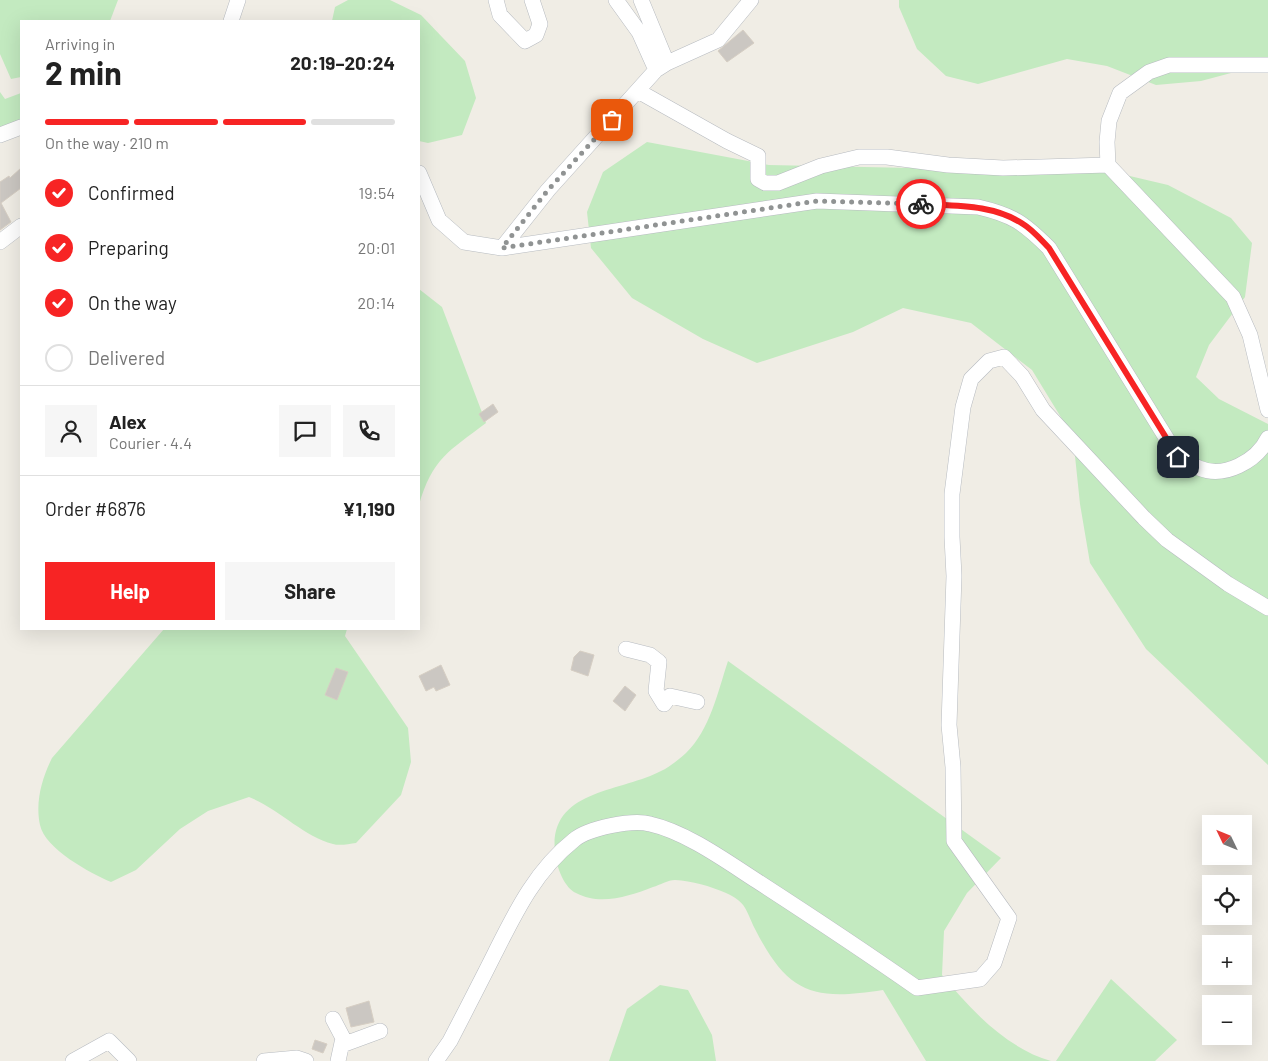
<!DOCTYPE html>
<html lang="en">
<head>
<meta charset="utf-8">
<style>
	body { margin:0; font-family:Barlow,sans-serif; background:#f6f6f6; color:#222; height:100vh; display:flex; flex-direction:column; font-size:19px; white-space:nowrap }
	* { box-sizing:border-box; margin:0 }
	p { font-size:16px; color:#767676 }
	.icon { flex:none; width:28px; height:28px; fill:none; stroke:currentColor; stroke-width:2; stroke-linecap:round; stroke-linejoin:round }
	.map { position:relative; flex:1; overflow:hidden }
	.side { position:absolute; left:20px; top:20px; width:400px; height:610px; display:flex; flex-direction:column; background:#fff; border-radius:0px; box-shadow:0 5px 20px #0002 }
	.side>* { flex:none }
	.needle { width:32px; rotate:313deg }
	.buttons { position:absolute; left:1202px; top:815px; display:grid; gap:10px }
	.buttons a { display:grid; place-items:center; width:50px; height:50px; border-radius:0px; background:#fff; box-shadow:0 5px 20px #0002; font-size:25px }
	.pin { position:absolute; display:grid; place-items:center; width:42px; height:42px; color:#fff; margin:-21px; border-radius:10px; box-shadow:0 2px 8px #0006 }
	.courier { position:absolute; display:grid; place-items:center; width:50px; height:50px; margin:-25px; border:4px solid #f72424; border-radius:50%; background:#fff; color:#222; box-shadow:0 1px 6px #0007 }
	.overview em { font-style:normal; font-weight:700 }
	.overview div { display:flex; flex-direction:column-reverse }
	.overview { display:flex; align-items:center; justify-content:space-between; height:85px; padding:0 25px }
	h1 { font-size:32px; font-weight:700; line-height:38px }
	.bar { display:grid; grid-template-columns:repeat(4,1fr); gap:8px 5px; align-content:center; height:60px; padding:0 25px }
	.bar i { height:6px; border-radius:4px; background:#e0e0e0 }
	.bar .current { background:#f72424 }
	.bar p { grid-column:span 4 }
	.line { display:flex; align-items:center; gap:12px; padding:0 25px; border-top:1px solid #e0e0e0 }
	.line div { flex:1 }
	.round { display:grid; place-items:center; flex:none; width:52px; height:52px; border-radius:0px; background:#f6f6f6 }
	ol { padding:0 25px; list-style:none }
	li { display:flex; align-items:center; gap:15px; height:55px }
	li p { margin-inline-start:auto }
	li .icon { padding:5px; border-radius:50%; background:#f72424; color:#fff; stroke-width:4 }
	li:last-child { color:#767676 }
	li i { width:28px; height:28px; border:2px solid #e0e0e0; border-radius:50% }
	.action { display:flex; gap:10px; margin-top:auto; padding:10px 25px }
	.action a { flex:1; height:58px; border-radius:0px; background:#f72424; color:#fff; font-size:20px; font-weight:700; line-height:58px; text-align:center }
	.action a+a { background:#f6f6f6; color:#222 }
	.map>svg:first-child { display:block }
	.green { fill:#c3eac0 }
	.building { fill:#cbc7c2; stroke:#d6cec3 }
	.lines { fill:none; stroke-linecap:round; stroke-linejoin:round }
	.street-casing { stroke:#b7bbc0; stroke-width:16 }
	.street { stroke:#fff; stroke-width:15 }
	.done { stroke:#909393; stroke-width:5; stroke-dasharray:0 9 }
	.route { stroke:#f72424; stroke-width:6 }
</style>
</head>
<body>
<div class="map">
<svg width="1268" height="1061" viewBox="0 0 1268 1061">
	<rect width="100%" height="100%" fill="#f0ede5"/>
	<path class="green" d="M0,0H118L110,21H21V77L11,79L0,54Z
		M348,0H390L421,15L465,61L476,98L462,135L428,143L419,141V21H332L335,7Z
		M899,0H1268V58L1231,73L1201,81L1156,85L1107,66L1067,59L978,84L946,76L917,49L899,7Z
		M0,92L5,99L21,93V119L0,128Z
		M647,142L769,165L1007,170L1083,165L1168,185L1231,218L1252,243L1245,297L1209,345L1196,377L1219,399L1268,424V765L1146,649L1090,563L1080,504L1073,437L1032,370L971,323L903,308L853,332L757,363L703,339L632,298L591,248L587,212L603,172Z
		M419,289L442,307L486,423C449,451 432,459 419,505Z
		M164,629H347L345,636L408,728L411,762L401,795L356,843C349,844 339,846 333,844C303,836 279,809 249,797L208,811L180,829L136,870L111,882C90,873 45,849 40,825C35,802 42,778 52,758Z
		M728,661L1001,858L967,893L944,931L942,975C971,1010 1006,1048 1051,1061H926L883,990C813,1001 788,994 755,929C745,909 747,903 726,893C710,886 692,881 675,880C668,880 660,885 653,887C630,896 600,906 576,893C565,888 558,870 556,859C543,789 620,793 661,771C670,767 679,759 686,753C710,730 718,691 728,661Z
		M1111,979L1177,1040L1155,1061H1056Z
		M660,985L688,990L712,1035L716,1061H609L627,1009Z"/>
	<path class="building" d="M743,30L754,43L727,62L718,51Z
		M21,168V188L1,203L11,222L0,230V182L9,176L10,178Z
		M493,404L498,412L484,422L479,414Z
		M580,651L594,655L588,676L571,670L574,657Z
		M441,665L450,685L436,691L434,687L426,691L419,676Z
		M336,668L348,672L337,700L325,695Z
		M625,686L636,695L625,711L613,701Z
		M369,1001L374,1022L351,1027L346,1008Z
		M315,1040L327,1044L323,1053L312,1049Z"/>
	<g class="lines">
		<g class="street-casing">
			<path id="street" d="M496,0L500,15L525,41L536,35L540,24L532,0
				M616,0L639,32L656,70
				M641,0L667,63
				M231,21L238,0
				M1268,65H1169L1149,72L1120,93L1109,121L1107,142L1108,165L1233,297L1250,335L1268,410
				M638,91L727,141L758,156V179L765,183H778L821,166L859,157H887L948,165L1003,168L1108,165
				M0,135L21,127
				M419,173L439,220L464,242L502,248L817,201L978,207C1013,215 1024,223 1049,248L1178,457C1185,461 1192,465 1199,468C1224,479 1257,461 1268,438
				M0,242L21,226
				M502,248L548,190L656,70L667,63L718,40L751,0
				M626,649L650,655L659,662L656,691L664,704L670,696L697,702
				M333,1019L343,1038L338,1061
				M342,1045L380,1031
				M73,1061L109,1041L129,1061
				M264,1061L297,1058L306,1061
				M436,1061L450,1041C465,1012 480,983 495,953C516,911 536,870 574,840C588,828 633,819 650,824C686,832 726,861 757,881C811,916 864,951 917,988L980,979L994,963L1009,918L954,841L953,767L949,725L954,576L952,537V494L963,407L971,379L989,361L1004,357L1022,376L1043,410L1144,518L1167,540L1228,584L1268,608"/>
		</g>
		<use href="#street" class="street"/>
	</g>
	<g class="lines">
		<path class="done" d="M612,120L548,190L502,248L817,201L921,204"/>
		<path class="route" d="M921,204C956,206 993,204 1023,224C1033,230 1041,240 1049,248L1178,457"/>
	</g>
</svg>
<div class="buttons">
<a><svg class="needle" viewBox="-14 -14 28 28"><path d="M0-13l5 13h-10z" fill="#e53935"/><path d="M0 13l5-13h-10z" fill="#767676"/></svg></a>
<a><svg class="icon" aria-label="locate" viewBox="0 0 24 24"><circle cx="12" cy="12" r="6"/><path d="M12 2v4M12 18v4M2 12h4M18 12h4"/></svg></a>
<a>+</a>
<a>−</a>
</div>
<div class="pin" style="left:612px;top:120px;background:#ea580c"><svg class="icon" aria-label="bag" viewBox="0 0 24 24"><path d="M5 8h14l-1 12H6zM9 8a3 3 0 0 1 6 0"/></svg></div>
<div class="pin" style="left:1178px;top:457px;background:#1f2937"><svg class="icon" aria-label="home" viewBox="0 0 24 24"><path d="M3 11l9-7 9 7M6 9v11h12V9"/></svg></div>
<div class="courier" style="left:921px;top:204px"><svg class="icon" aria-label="bike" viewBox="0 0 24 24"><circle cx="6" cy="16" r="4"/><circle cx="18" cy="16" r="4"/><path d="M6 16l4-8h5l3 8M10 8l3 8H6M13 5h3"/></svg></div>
<section class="side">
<div class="overview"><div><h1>2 min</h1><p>Arriving in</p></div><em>20:19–20:24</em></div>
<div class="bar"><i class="current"></i><i class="current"></i><i class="current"></i><i></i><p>On the way · 210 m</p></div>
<ol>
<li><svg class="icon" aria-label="check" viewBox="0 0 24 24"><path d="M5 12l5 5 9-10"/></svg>Confirmed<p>19:54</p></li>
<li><svg class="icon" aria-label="check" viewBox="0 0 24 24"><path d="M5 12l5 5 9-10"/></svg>Preparing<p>20:01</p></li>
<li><svg class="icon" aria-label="check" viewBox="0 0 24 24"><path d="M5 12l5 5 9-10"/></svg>On the way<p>20:14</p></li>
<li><i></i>Delivered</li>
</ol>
<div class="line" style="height:90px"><a class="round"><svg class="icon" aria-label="person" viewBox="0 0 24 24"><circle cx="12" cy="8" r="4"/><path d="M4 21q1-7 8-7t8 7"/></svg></a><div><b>Alex</b><p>Courier · 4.4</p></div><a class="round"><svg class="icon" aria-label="chat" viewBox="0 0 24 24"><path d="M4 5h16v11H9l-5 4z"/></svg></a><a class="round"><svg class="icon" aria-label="phone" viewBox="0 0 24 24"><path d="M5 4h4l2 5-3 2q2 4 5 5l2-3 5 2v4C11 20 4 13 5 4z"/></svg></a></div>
<div class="line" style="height:65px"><div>Order #6876</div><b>¥1,190</b></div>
<div class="action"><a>Help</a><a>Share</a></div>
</section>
</div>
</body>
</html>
